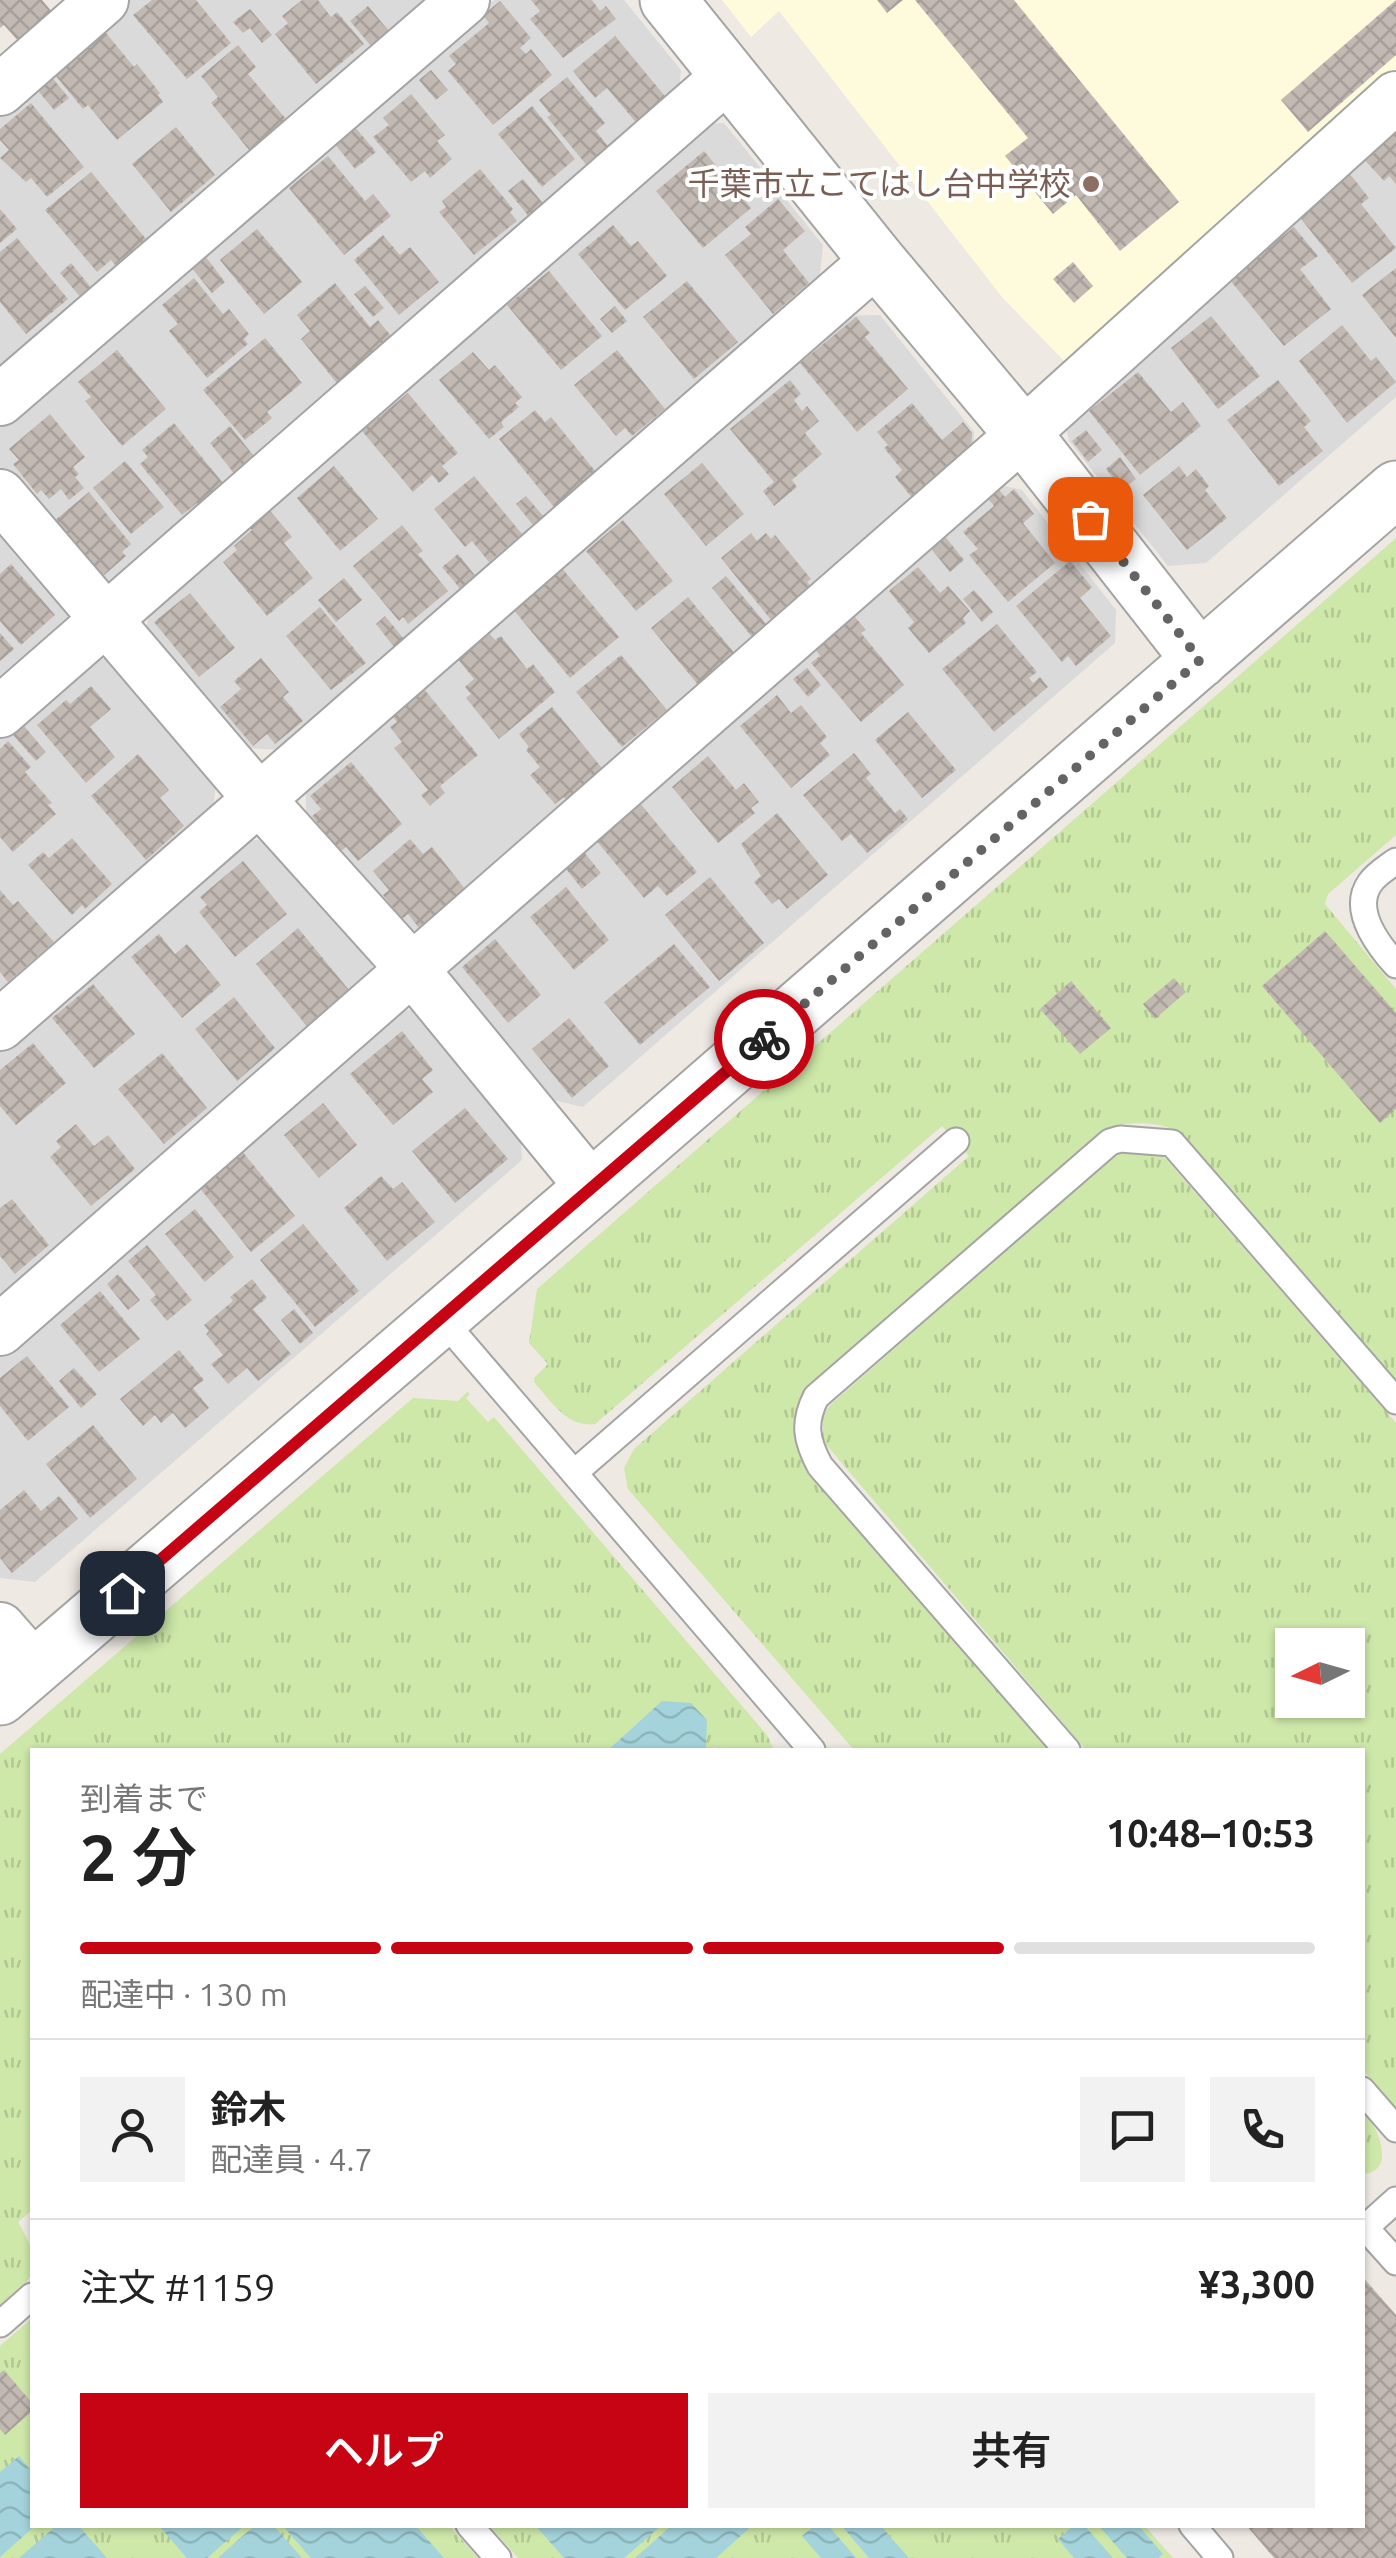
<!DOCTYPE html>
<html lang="ja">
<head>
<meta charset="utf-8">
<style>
	body { margin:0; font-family:Ubuntu,"Noto Sans JP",sans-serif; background:#f2f2f2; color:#222; height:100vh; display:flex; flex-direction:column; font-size:38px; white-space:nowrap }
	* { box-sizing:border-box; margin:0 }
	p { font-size:32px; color:#767676 }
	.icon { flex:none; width:55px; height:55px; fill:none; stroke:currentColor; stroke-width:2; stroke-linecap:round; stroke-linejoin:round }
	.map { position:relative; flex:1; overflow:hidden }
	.panel { position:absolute; left:30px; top:1748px; width:1335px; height:780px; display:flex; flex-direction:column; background:#fff; border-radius:0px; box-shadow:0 2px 8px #0004 }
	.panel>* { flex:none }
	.needle { width:65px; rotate:265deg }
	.buttons { position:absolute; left:1275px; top:1628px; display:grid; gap:20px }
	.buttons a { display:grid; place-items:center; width:90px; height:90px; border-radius:0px; background:#fff; box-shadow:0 2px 8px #0004; font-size:50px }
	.pin { position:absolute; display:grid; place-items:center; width:85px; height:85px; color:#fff; margin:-42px; border-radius:20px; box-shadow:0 5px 15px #0006 }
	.courier { position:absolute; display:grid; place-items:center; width:100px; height:100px; margin:-50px; border:8px solid #c60414; border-radius:50%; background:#fff; color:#222; box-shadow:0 2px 12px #0007 }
	.overview em { font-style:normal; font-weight:600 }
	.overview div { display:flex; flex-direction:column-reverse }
	.overview { display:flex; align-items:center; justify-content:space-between; height:170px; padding:0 50px }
	h1 { font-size:65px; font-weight:600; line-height:75px }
	.bar { display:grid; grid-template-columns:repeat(4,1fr); gap:15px 10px; align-content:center; height:120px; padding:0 50px }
	.bar i { height:12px; border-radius:8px; background:#e0e0e0 }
	.bar .current { background:#c60414 }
	.bar p { grid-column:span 4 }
	.line { display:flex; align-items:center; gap:25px; padding:0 50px; border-top:2px solid #e0e0e0 }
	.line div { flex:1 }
	.round { display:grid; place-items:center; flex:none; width:105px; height:105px; border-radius:0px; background:#f2f2f2 }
	.button { display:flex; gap:20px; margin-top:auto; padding:20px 50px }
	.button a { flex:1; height:115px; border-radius:0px; background:#c60414; color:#fff; font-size:40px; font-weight:600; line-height:115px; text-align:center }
	.button a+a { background:#f2f2f2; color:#222 }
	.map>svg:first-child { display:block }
	.residential { fill:#dbdada }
	.education { fill:#fefbdc }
	.grass { fill:url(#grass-tufts); fill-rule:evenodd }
	.water { fill:url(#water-waves) }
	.building { fill:url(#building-cross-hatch) }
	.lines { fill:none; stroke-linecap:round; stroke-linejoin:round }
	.service-casing { stroke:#a4a4a4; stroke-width:29 }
	.minor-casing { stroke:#a4a4a4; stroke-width:54 }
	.tertiary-casing { stroke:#a4a4a4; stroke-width:59 }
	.service { stroke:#fff; stroke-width:25 }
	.minor { stroke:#fff; stroke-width:50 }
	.tertiary { stroke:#fff; stroke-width:55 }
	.done { stroke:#666462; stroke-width:10; stroke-dasharray:0 18 }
	.route { stroke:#c60414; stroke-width:12 }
	.education-dot { fill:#8d6e63; stroke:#fff; stroke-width:4 }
	.labels { text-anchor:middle; stroke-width:8; stroke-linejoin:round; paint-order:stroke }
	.education-label { font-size:32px; fill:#785e54; stroke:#fff; text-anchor:end }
</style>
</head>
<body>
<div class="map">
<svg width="1396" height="2558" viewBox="0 0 1396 2558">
	<defs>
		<pattern id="grass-tufts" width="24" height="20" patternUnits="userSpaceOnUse" patternTransform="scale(2.5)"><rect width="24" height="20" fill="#cde8a9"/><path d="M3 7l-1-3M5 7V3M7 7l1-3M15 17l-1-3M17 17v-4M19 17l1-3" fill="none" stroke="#b0c791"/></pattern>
		<pattern id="water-waves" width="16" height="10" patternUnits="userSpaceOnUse" patternTransform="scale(2.5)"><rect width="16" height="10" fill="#a4d3db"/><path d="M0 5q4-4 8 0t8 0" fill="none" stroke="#8db5bc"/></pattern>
		<pattern id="building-cross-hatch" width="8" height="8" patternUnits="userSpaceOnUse" patternTransform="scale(2.5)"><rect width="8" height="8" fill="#c3b9b3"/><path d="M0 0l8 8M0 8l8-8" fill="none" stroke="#a79f9a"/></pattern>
	</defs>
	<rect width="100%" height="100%" fill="#eee9e3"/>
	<path class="residential" d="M128,0H434L0,376V111Z
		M494,0H624L681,70L678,100L129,582L100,580L0,467V428Z
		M1396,121V397L1206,563L1168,566L1069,441L1066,428Z
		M724,123L823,245L819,285L281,750L246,748L146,634L149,607L701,124Z
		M880,315L974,432V460L433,929L405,930L306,817V781L843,316Z
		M996,484L1022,490L1116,610L1115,643L583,1107L549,1099L451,985L452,956Z
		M0,525L70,607L69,633L0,693Z
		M115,658L217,777L212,814L0,997V734L85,660Z
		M241,840H274L373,958L371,985L0,1307V1049Z
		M392,1010H423L520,1126L522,1160L35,1582L0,1578V1349Z"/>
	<path class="education" d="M722,0H1396V70L1068,365L1002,297L779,11L751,37Z"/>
	<path class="grass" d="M1396,538V835L1328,894L1325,904L1396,989V1381L1182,1135C1164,1120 1127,1121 1106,1129L805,1390C789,1422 795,1449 813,1478L1050,1750H854L628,1489L624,1468L634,1449L969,1156L942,1126L595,1424C567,1428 551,1401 534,1382V1378L548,1364L529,1343L537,1289Z
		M1123,1151L1160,1155L1166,1159L1396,1423V2109L1363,2070L1362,1750H1086L823,1441V1416L829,1406L1117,1153ZM1292,1645H1348V1700H1292Z
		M467,1392L470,1394L466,1398L488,1422L494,1417L767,1735L774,1750H32V2210L18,2222C44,2266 37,2276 0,2308V1754L413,1398L458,1401Z
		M1362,2109C1380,2129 1396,2172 1363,2174Z
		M32,2318V2525H449L478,2558H0V2346Z
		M489,2525H1144L1173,2558H518Z"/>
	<path class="water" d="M662,1701L691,1703L707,1720L706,1750H608Z
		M19,2456L32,2472V2525H36L0,2557V2472Z
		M57,2525H78L107,2558H19Z
		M158,2525H245L207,2558H187Z
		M255,2525H273L302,2558H218Z
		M282,2525H415L444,2558H311Z
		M535,2525H662L624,2558H564Z
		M672,2525H753L716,2558H635Z
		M815,2525H828L856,2558H821L802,2536Z
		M841,2525H880L909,2558H869Z
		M1074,2525H1084L1113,2558H1074L1058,2539Z
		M1098,2525H1138L1163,2554L1158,2558H1127Z"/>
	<path class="building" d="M0,0H42L53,13L19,42L4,25L0,28Z
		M152,0H196L231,43L187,79L133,15Z
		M302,0H318L331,17L337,12L364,44L316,84L275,34L288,23L282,16Z
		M531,0H592L600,11L606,6L616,19L563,58L530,19L540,11Z
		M877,0H903L887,13Z
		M915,0H1014L1179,202L1120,251L1076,195L1053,214L1005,156L1028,138Z
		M1396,0V55L1308,132L1281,100Z
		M500,1L531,38L520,48L526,54L531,49L552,75L493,125L448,71L456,64L449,56L489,23L483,15Z
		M368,6L389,31L371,46L350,21Z
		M250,9L272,35L262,43L250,28L243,33L233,22Z
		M102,28L134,67L137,64L160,93L158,95L163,102L117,140L88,105L83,109L51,70Z
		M615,36L669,101L639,126L607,88L595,98L573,71Z
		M238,45L256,67L248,74L286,119L249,150L211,103L218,97L201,76Z
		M431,70L448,90L436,100L419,80Z
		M50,75L69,98L54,110L35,87Z
		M567,77L605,123L596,131L611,150L589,168L547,117L551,115L539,100Z
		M411,94L445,135L437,141L452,159L430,178L425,171L411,182L373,137L389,125L383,118Z
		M31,103L84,167L47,197L31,178L26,182L0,158L9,150L0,140V129Z
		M532,106L575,159L542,187L498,134Z
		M1396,123V184L1389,176L1384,181L1360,155Z
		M354,126L376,152L355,169L334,143Z
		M176,127L215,175L171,212L132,164Z
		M704,151L751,208L703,248L656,191Z
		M328,156L365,201L373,194L391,216L344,255L289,188Z
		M480,169L513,209L510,212L517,221L474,255L439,212L446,207L442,201Z
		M91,172L146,239L115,265L111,260L97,272L45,210Z
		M1350,174L1369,198L1361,204L1396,248L1352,283L1298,215Z
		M523,179L546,207L531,219L508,191Z
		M778,199L805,231L783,250L809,283L773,314L725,255L751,234L745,227Z
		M0,209L17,229L0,243Z
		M613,225L631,246L638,241L667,276L625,310L578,254Z
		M1294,227L1318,256L1300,269L1331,309L1284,346L1229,279Z
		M257,229L302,282L264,314L220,260Z
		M383,235L400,255L410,247L439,282L399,315L354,260Z
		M17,238L68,299L26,334L0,302V252Z
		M205,256L225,282L212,293L191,267Z
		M1073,262L1093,286L1074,303L1053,279Z
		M71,263L93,290L82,299L60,273Z
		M1396,268V338L1362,295Z
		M549,271L602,336L561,370L507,305Z
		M194,278L223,314L229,309L249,334L244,339L248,344L207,378L169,331L178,324L162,305Z
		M687,281L738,342L694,379L643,317Z
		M335,283L370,327L378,320L396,342L340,387L301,339L310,331L297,315Z
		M365,286L384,308L373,317L354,294Z
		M615,306L627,321L612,333L600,319Z
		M1211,316L1260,376L1218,409L1171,348Z
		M856,317L870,333L865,337L908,389L857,432L800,363Z
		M1342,325L1371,361L1376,357L1396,382L1347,423L1299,361Z
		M265,338L302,383L267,412L272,418L245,440L203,390Z
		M117,350L166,409L122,446L85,401L91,397L78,382Z
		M617,350L665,409L632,436L625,428L616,436L574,385Z
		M473,352L489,370L495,365L522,397L515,403L519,407L501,422L504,427L489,439L439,380Z
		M1138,372L1171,412L1183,402L1201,426L1140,475L1089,411Z
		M790,380L801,394L794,400L802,411L807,406L819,421L805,433L822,454L792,480L797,487L774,506L763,491L774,482L730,429Z
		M1278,380L1311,421L1304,427L1323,451L1279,486L1227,420Z
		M408,393L458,453L442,466L449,474L439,483L432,475L413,492L362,431Z
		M912,403L942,440L963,422L972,433L971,457L918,505L895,477L902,470L884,448L888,445L877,432Z
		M535,410L545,422L551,417L596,472L554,507L499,439Z
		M50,414L85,457L73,467L79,474L75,477L84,488L69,500L61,489L49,499L41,490L37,494L13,464L19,460L9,449Z
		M174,423L227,488L202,508L197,503L182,515L140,464L148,457L142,450Z
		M230,426L257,460L237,477L210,443Z
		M1086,430L1102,450L1088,462L1072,441Z
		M1120,457L1136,479L1122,490L1106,469Z
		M125,461L164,507L131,534L93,488Z
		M702,463L744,514L706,546L664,494Z
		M334,466L378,519L340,551L297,498Z
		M1179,466L1187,477L1196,469L1209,486L1205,490L1227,518L1187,550L1143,495Z
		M474,476L522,534L489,562L472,541L465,547L434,509Z
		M997,487L1005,497L1014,489L1034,514L1023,523L1055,563L1008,602L969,555L978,549L963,532L994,506L986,496Z
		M89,492L131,544L122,552L126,556L101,578L54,521Z
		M526,496L544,517L533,525L516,504Z
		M267,507L292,537L284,543L313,578L267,616L223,562L237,550L234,546L252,530L247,524Z
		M623,520L673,581L636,611L586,551Z
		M402,525L423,551L418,554L448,591L408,624L403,617L399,621L353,566Z
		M751,533L757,541L766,533L771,539L775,535L811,579L807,582L816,593L776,626L721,558Z
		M943,534L964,560L950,572L929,546Z
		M458,554L477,578L462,591L442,567Z
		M1070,561L1092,587L1080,598L1111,636L1076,666L1068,656L1062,662L1016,606Z
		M11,564L55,615L21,645L0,621V574Z
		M561,567L619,637L570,678L512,608Z
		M918,567L940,593L948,586L970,611L963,618L966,623L929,653L908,628L914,622L889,591Z
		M726,576L771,630L756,642L712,588Z
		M344,578L362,600L336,622L318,600Z
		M974,590L993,612L982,622L963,599Z
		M190,593L235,648L199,677L154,622Z
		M688,597L736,655L699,686L651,628Z
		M320,607L366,663L331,690L286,636Z
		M385,616L404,639L394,647L376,624Z
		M854,616L866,630L861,633L904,685L861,722L811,663L820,656L815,649Z
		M997,624L1037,672L1029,678L1033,683L1040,677L1048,687L994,732L942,669Z
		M488,632L495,640L501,636L527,669L533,664L555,692L499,739L466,698L471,694L465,687L474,679L457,658Z
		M0,633L14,649L0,661Z
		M621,655L667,710L622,747L576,692Z
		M261,658L289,692L283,697L303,721L275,744L267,734L253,746L220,707L241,689L234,681Z
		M807,668L821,685L808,697L793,679Z
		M91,686L111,709L90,727L115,757L86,783L37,725L66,700L70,704Z
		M424,689L478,755L440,786L445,793L430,806L421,795L428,790L394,748L402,742L390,727L397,722L392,716Z
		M777,695L791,713L801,705L827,737L820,743L830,755L791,788L740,726Z
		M552,707L606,773L570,804L564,797L555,804L530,775L540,767L526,750L529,747L519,734Z
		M908,712L956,770L922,798L875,740Z
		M24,726L46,752L36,761L13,735Z
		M8,741L31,767L25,772L52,803L48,805L56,814L13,852L0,837V749Z
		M854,753L871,774L866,778L895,813L900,809L908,819L867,853L851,834L842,841L803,795Z
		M138,754L169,790L160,798L184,826L146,860L91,796Z
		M708,756L736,790L744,783L759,802L751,808L755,813L718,843L672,787Z
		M351,762L402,824L358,861L346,847L340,852L312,816L321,809L310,796Z
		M639,802L697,872L667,896L658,886L644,898L595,839Z
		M777,813L828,875L787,909L779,899L772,904L754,882L761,876L741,844Z
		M72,838L112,884L85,909L82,905L72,915L28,865L43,852L49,858Z
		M410,839L423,854L432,847L465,889L419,928L408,914L402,919L383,895L389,890L373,871Z
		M584,852L601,873L582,889L566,869Z
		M243,861L287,914L235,957L199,912L207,905L200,897Z
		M710,877L764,943L719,981L665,915Z
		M566,887L609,940L574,970L530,917Z
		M0,890L13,905L18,901L54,942L8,982L0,972Z
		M298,928L349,990L335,1001L339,1007L310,1030L256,964Z
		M1325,931L1396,1013V1109L1380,1123L1262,986Z
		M159,934L175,954L187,944L221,985L182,1018L131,957Z
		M495,939L541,995L508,1023L462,967Z
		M674,944L710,987L640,1045L604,1002Z
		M1174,978L1186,992L1155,1019L1143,1004Z
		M1071,981L1111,1028L1080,1054L1040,1009Z
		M93,984L135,1034L94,1068L52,1018Z
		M234,997L275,1048L237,1081L195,1029Z
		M569,1018L609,1066L572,1098L532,1049Z
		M402,1031L433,1070L422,1079L433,1092L393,1125L350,1074Z
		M33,1043L66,1083L16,1125L0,1106V1070Z
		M162,1053L207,1108L164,1144L118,1089Z
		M323,1103L357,1145L319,1178L284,1135Z
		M465,1108L508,1159L455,1203L412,1151Z
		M76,1124L94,1146L108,1135L135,1169L91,1206L50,1157L61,1147L56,1141Z
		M242,1151L295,1216L251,1252L199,1187Z
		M381,1176L393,1189L402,1182L435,1222L387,1261L344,1208Z
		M12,1199L49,1245L15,1274L0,1256V1208Z
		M195,1209L234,1257L205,1282L165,1234Z
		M303,1224L359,1291L315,1327L260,1260Z
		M147,1245L192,1300L167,1321L150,1300L156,1295L128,1261Z
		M118,1274L140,1300L128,1310L107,1284Z
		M252,1279L267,1298L253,1309L291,1354L258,1381L247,1368L228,1384L211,1364L223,1355L206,1334L209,1331L204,1325L233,1301L230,1297Z
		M100,1291L140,1339L99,1372L60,1325Z
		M294,1309L313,1333L300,1344L281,1320Z
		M179,1350L204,1380L193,1388L209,1408L185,1428L173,1413L161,1423L155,1415L143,1426L120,1399Z
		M27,1356L69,1407L28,1441L0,1406V1378Z
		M74,1368L97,1394L81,1408L59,1381Z
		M93,1425L137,1479L90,1518L46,1464Z
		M24,1490L41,1511L59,1496L78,1519L12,1573L0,1558V1510Z
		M1362,2276L1396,2315V2558H1274L1246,2525H1362Z
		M4,2370L32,2403V2411L5,2435L0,2429V2373Z"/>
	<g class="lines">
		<g class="service-casing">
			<path id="service" d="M1396,861C1388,867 1376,874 1370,883C1351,910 1378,945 1396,965
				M441,1318L812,1750
				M574,1473L956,1141
				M1067,1750L820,1466C806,1440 803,1423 816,1397L1110,1142L1120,1139L1172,1143L1396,1401
				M1362,2090L1396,2129
				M1362,2224L1396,2262
				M1366,2227L1396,2200
				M0,2324L32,2296
				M469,2525L498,2558
				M1192,2525L1220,2558"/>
		</g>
		<g class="minor-casing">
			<path id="minor" d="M0,90L103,0
				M0,400L464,0
				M0,495L260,800L413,970L592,1188
				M0,712L729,75
				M0,1025L877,260
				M0,1330L1023,434L1396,97
				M0,1628L35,1668"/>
		</g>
		<g class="tertiary-casing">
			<path id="tertiary" d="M668,0L877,260L1023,434L1200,660
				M0,1697L592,1188L1396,489"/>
		</g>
		<use href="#service" class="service"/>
		<use href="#minor" class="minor"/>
		<use href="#tertiary" class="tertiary"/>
	</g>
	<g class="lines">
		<path class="done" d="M764,1039L1200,660L1090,519"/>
		<path class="route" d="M122,1593L764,1039"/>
	</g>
	<circle class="education-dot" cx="1091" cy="184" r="10"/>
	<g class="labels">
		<g class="education-label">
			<text x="1071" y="195">千葉市立こてはし台中学校</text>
		</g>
	</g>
</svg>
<div class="buttons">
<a><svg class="needle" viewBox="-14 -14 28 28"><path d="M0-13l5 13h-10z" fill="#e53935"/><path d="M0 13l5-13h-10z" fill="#767676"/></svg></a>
</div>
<div class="pin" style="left:1090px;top:519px;background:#ea580c"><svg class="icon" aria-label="bag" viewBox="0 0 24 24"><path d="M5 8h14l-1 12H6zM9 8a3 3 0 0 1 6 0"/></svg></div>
<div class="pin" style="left:122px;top:1593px;background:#1f2937"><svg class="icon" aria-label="home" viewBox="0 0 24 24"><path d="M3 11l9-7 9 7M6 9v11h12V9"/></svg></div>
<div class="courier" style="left:764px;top:1039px"><svg class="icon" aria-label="bike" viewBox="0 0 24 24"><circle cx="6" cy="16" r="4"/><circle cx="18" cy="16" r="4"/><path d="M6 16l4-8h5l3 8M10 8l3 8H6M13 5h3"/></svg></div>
<section class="panel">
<div class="overview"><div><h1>2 分</h1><p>到着まで</p></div><em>10:48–10:53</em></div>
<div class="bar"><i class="current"></i><i class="current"></i><i class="current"></i><i></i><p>配達中 · 130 m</p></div>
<div class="line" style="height:180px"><a class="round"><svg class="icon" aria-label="person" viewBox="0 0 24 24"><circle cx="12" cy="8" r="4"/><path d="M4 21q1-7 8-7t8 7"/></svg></a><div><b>鈴木</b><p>配達員 · 4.7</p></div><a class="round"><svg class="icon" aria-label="chat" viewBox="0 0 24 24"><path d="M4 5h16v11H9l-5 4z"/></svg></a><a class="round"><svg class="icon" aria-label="phone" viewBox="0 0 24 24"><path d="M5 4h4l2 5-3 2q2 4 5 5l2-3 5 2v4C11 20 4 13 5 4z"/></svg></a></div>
<div class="line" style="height:130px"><div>注文 #1159</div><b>¥3,300</b></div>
<div class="button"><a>ヘルプ</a><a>共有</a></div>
</section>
</div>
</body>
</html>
